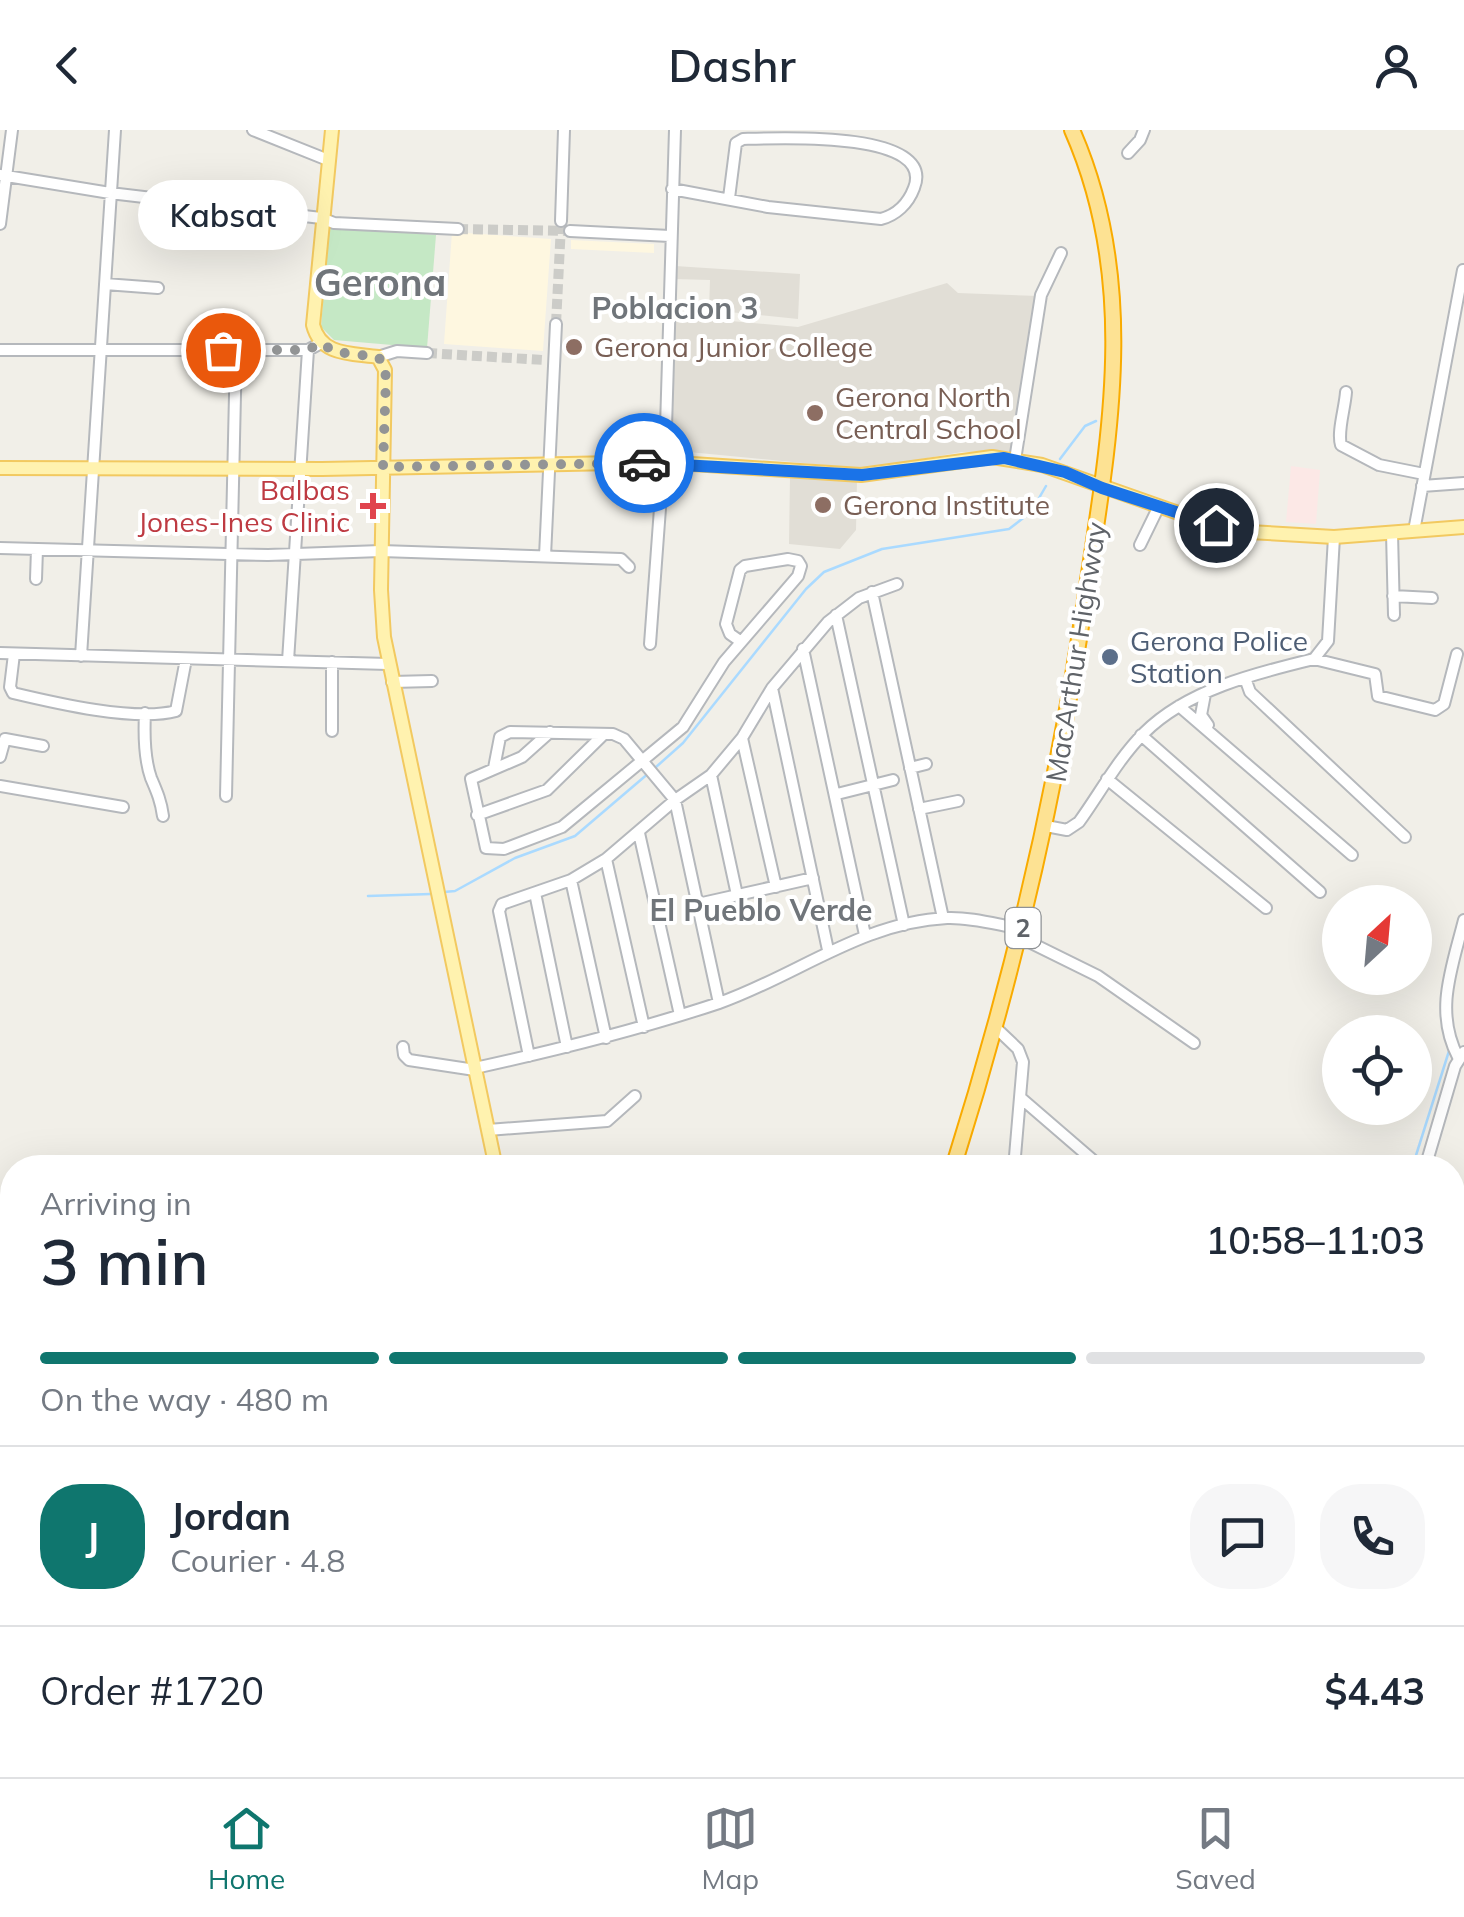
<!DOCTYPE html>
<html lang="en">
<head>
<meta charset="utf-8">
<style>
	body { margin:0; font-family:Mulish,sans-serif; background:#f6f6f7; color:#1f2937; height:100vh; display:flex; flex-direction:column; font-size:38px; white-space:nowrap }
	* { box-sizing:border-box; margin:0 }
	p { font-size:32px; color:#747a83 }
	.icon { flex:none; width:55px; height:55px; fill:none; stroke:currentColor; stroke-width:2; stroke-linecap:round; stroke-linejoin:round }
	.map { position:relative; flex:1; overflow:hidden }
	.side { position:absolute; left:0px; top:1025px; width:1465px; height:622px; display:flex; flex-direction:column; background:#fff; border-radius:40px 40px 0 0; box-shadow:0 10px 40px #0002 }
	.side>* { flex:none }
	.needle { width:65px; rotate:26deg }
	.controls { position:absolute; left:1322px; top:755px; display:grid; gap:20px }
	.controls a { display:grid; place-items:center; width:110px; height:110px; border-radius:50%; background:#fff; box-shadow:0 10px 40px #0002; font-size:50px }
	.pin { position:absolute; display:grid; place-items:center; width:85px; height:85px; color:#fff; margin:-42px; border:5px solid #fff; border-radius:50%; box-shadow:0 2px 10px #0007 }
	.courier { position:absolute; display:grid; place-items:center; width:100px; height:100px; margin:-50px; border:8px solid #1a73e8; border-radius:50%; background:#fff; color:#222; box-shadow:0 2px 12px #0007 }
	.bubble { position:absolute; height:70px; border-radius:35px; background:#fff; box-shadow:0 10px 40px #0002; font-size:32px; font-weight:600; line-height:70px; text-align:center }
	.summary em { font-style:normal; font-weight:600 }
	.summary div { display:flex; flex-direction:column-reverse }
	.summary { display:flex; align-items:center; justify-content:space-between; height:170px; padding:0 40px }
	h1 { font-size:65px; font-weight:600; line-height:75px }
	.bar { display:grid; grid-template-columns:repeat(4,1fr); gap:15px 10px; align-content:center; height:120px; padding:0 40px }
	.bar i { height:12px; border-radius:8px; background:#e0e1e3 }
	.bar .active { background:#0f766e }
	.bar p { grid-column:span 4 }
	.line { display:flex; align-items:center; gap:25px; padding:0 40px; border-top:2px solid #e0e1e3 }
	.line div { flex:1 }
	.round { display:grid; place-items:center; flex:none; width:105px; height:105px; border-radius:40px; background:#f6f6f7 }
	header { display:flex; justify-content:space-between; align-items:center; height:130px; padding:0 40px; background:#fff; font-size:45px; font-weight:600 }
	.dock { display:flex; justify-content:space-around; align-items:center; height:140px; border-top:2px solid #e0e1e3; background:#fff; font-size:28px; color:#747a83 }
	.dock a { display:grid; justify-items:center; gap:5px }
	.dock .active { color:#0f766e }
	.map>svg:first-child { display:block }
	.commercial { fill:#fef7e0 }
	.education { fill:#e1ded6 }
	.medical { fill:#fce8e6 }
	.green { fill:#c5e8c5 }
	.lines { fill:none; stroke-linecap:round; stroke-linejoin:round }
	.stream { stroke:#aadaff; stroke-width:2.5 }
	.minor-tunnel { stroke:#ccccc8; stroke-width:10; stroke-dasharray:10 5; stroke-linecap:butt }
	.minor-casing { stroke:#b5b8bc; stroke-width:14 }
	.major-casing { stroke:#f2c960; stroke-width:16 }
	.highway-casing { stroke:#f9ab00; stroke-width:18 }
	.minor { stroke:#fff; stroke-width:10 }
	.major { stroke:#fff2af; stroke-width:12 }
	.highway { stroke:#fde293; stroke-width:14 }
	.done { stroke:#929495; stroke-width:10; stroke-dasharray:0 18 }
	.route { stroke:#1a73e8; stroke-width:12 }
	.education-dot { fill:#8d6e63; stroke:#fff; stroke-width:4 }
	.health-dot { fill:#e0444e; stroke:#fff; stroke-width:4 }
	.service-dot { fill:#5c6f8a; stroke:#fff; stroke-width:4 }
	.labels { text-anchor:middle; stroke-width:8; stroke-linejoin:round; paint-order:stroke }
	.shield { fill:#fff; stroke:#8f9295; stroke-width:2.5 }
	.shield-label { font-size:25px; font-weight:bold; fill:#5f6368 }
	.education-label { font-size:28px; fill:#785e54; stroke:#fff; text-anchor:start }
	.health-label { font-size:28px; fill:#be3a42; stroke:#fff; text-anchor:end }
	.service-label { font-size:28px; fill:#4e5e75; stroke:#fff; text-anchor:start }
	.street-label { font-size:28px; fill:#5f6368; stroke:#fff }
	.neighbourhood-label { font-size:30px; font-weight:bold; fill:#70757a; stroke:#fff }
	.district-label { font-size:38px; font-weight:bold; fill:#70757a; stroke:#fff }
</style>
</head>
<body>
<header><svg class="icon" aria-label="back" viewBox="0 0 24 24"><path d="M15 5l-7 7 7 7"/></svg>Dashr<svg class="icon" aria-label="person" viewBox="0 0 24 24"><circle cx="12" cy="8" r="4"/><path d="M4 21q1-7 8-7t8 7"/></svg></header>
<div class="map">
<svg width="1464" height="1647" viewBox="0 0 1464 1647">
	<rect width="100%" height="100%" fill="#f1efe8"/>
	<path class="commercial" d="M452,102L551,109L543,221L444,214Z
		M571,110L654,114V123L571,119Z"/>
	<path class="education" d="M675,136L800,144L798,189L709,180L710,150L674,149Z
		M947,153L958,163L1039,166L1012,321L962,322L864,339L668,320L675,186L798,197Z
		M790,348L857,350L856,400L840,419L789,414Z"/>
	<path class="medical" d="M1291,336L1320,340L1316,394L1286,392Z"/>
	<path class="green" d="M329,96L436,105L427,218L334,210L321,197Z"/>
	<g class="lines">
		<path class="stream" d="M1060,329L1085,296L1096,291
			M656,637L683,613L806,459L824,442L882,419L1009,399L1031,382L1046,356
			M444,762L455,761L515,728L575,706L650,642
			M368,766L431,764
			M1412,1038L1449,921
			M1452,1537L1464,1522
			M1248,1647L1252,1635
			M1394,1647L1398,1635"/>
		<path class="minor-tunnel" d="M458,99L570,101
			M556,194L561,95
			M427,223L544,230"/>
		<g class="minor-casing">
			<path id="minor" d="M253,0L328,30
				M1128,23L1140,10L1144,0
				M0,45L110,63L321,88L334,93L458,99
				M672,59L768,77L881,89C896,85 908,74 914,58C937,0 776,8 743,9L736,13L729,68
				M561,91L564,0
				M0,94L12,0
				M570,101L670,106
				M105,154L158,158
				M0,220H308L321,213
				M378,227L397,221L427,223
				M1346,262C1345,278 1337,302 1341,315L1379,335L1424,344
				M1015,330L1041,165L1061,123
				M1422,356L1464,353
				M1414,401L1463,140
				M1392,403L1394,485
				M1140,415L1159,376
				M0,418L268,425L381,421L621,429L629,437
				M545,426L556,194
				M36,449L37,419
				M872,462L943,788
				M1393,466L1432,468
				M836,485L904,795
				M650,514L666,297L675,0
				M803,519L865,805
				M0,523L388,534
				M14,524L10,557L13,563C55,573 136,592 176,581L186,529
				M81,526L115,0
				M1314,529L1375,544L1378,566L1435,580L1444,574L1457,524
				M288,531L308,220
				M1245,548L1250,562L1405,707
				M392,552L432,551
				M772,558L828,820
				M1205,564L1201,585L1208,595
				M1179,576L1352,725
				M145,583C144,603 144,628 151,648C157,662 161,671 163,686
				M332,601V532
				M550,602L522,627L471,649L486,718L504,719L562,697L683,597L724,532L798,446L801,436L798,431L788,429L745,436L740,440L726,494L730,504L740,511
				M1141,605L1320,762
				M742,608L776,757
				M0,627L5,609L43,616
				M494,638L500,607L510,602L613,604L624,609L675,670L719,873
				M910,638L926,634
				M711,645L737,765
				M1107,649L1266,778
				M0,656L123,677
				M837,664L893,650
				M226,666L236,220
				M919,679L958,671
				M477,685L547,660L604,604
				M1046,696L1067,700L1079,692C1100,663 1118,629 1144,603C1187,560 1256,543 1314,529L1328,511L1334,407
				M639,703L680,885
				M606,729L644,897
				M571,750L606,908
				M535,763L567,917
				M698,774L813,748
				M1021,808L1098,846L1194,913
				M996,898L1018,919L1023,932L1014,1038
				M403,917L404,925L409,930L475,940
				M529,926L499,781L502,774L571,750L606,729L675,670L711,645L742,608L772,558L828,492L859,468L897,454
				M1458,927C1434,881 1452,838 1464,790
				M475,938C557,920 638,900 719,873C796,846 862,792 947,788C972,787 998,795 1023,799
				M1022,969L1102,1038
				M488,1000L607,991L635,966
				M1425,1038L1455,936L1464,922
				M1452,1227L1464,1229
				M205,1645L209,1647
				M501,1647L519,1635
				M1292,1647L1293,1635"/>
		</g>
		<g class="major-casing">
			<path id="major" d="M332,0L313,195C321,226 351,223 378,227L385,240L381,460L384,507L496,1038
				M0,338L322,339L662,332L861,345L992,327L1042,335L1184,385L1249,402L1334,407L1464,397
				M749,1635L760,1647
				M763,1635L784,1647"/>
		</g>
		<g class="highway-casing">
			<path id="highway" d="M953,1038C1013,848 1056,666 1085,470C1109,310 1140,154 1072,0
				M791,1647L792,1635"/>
		</g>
		<use href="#minor" class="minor"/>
		<use href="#major" class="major"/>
		<use href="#highway" class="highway"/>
	</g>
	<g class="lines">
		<path class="done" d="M223,220H308L320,213L336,222L378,227L384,234L386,248L383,337L644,333"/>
		<path class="route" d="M644,333L862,345L1004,328L1065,342L1102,358L1216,395"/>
	</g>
	<g class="education-dot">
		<circle cx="574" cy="217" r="10"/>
		<circle cx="815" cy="283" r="10"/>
		<circle cx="823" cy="375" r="10"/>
	</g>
	<path class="health-dot" d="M368 361h10v10h10v10h-10v10h-10v-10h-10v-10h10z"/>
	<circle class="service-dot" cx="1110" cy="527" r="10"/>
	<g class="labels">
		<rect class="shield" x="1005.5" y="778" width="35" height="40" rx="8"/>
		<g class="shield-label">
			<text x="1023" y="807">2</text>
		</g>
		<g class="education-label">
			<text x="594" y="227">Gerona Junior College</text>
			<text x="835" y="277">Gerona North<tspan x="835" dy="32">Central School</tspan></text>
			<text x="843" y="385">Gerona Institute</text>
		</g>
		<g class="health-label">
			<text x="350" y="370">Balbas<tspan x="350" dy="32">Jones-Ines Clinic</tspan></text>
		</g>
		<g class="service-label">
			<text x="1130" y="521">Gerona Police<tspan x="1130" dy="32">Station</tspan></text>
		</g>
		<g class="street-label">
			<text transform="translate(1076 522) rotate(-81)" y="10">MacArthur Highway</text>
		</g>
		<g class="neighbourhood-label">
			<text x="675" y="189">Poblacion 3</text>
			<text x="761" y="791">El Pueblo Verde</text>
		</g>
		<g class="district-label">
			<text x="380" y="166">Gerona</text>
		</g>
	</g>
</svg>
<div class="controls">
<a><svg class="needle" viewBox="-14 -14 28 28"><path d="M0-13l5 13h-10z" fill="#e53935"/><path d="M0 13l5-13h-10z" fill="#747a83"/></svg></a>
<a><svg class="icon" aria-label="locate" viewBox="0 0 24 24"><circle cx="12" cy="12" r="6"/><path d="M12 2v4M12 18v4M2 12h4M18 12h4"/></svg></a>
</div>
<div class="pin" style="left:223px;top:220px;background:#ea580c"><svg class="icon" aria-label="bag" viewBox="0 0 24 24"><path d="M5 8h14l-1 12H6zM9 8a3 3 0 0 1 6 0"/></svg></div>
<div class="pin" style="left:1216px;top:395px;background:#1f2937"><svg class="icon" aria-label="home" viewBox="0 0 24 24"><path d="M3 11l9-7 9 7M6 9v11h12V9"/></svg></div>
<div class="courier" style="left:644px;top:333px"><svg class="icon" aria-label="car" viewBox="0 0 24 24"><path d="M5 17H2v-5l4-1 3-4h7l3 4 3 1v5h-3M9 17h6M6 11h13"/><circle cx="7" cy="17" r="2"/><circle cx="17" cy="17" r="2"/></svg></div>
<div class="bubble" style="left:138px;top:50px;width:170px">Kabsat</div>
<section class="side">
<div class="summary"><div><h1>3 min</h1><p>Arriving in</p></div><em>10:58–11:03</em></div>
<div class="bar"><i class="active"></i><i class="active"></i><i class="active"></i><i></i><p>On the way · 480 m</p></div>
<div class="line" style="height:180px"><b class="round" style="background:#0f766e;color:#fff">J</b><div><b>Jordan</b><p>Courier · 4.8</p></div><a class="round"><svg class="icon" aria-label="chat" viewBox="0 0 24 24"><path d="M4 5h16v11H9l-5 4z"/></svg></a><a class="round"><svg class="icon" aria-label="phone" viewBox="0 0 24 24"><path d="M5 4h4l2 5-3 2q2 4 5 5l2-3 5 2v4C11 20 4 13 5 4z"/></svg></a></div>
<div class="line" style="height:130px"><div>Order #1720</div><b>$4.43</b></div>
</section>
</div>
<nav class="dock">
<a class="active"><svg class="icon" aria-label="home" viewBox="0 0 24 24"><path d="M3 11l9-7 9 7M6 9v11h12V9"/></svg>Home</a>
<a><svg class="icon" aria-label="map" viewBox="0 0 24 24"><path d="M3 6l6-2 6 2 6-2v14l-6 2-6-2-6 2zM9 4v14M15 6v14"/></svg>Map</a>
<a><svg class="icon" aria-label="saved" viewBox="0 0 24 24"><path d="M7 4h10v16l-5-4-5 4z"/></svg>Saved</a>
</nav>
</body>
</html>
